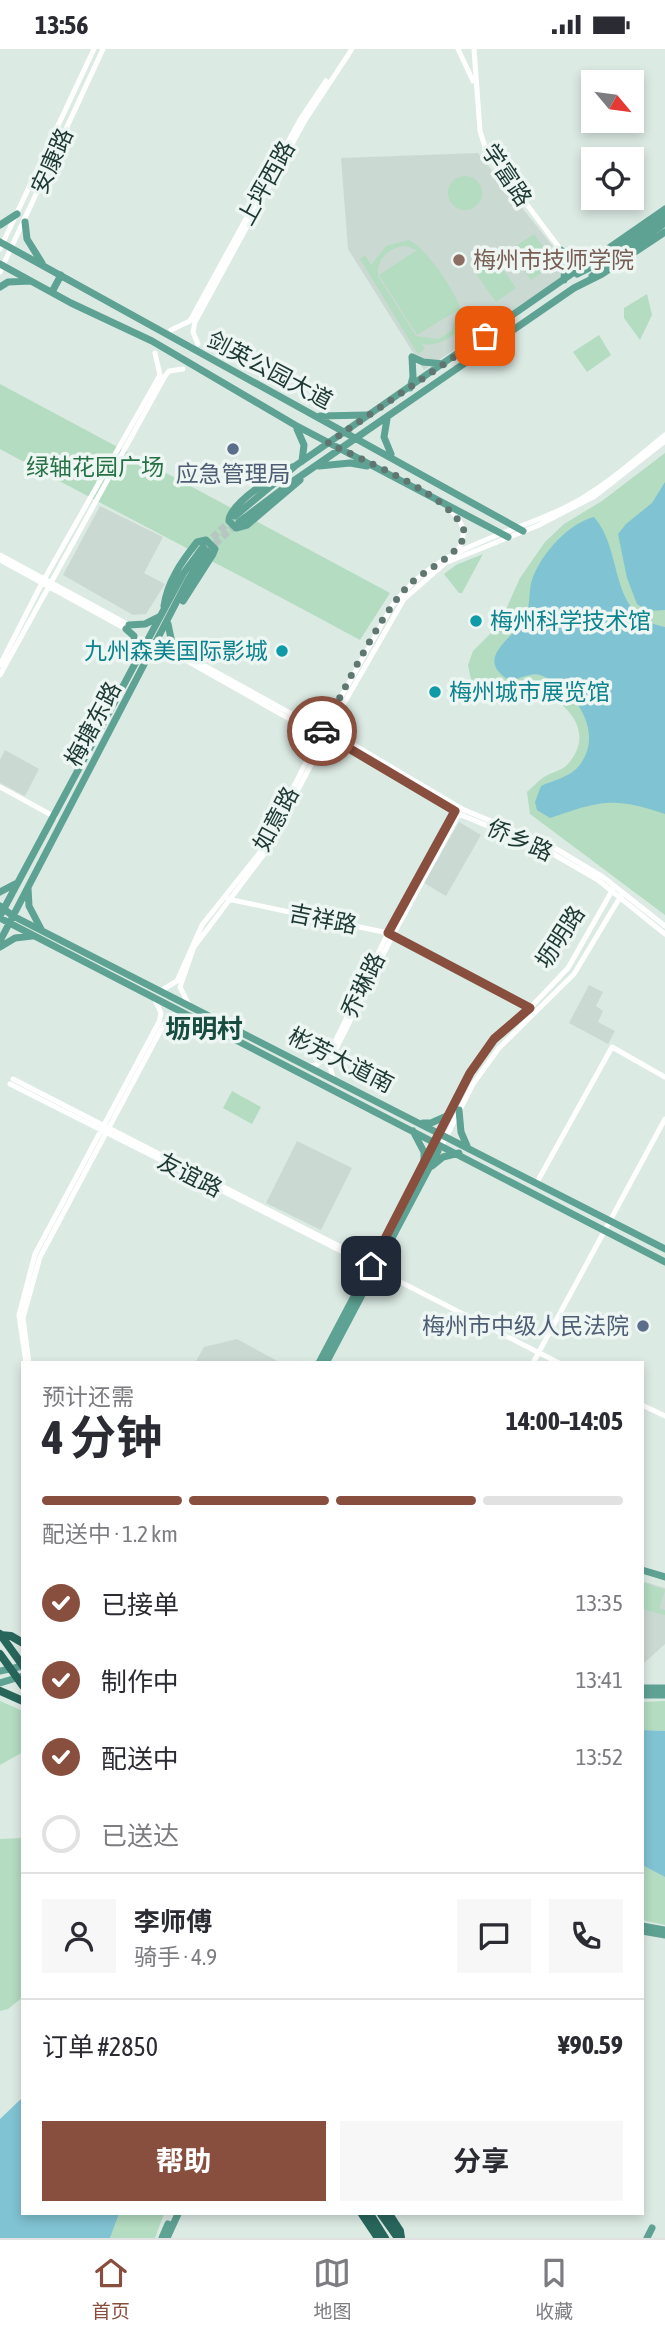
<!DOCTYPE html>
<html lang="zh">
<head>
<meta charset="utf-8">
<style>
	body { margin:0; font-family:"Asap Condensed","Noto Sans SC",sans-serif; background:#f7f7f7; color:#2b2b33; height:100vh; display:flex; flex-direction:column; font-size:26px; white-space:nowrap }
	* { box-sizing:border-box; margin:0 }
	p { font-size:23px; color:#7c7c81 }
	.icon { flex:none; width:38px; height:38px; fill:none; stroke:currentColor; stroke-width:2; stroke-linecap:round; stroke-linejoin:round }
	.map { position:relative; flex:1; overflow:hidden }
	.side { position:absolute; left:21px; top:1312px; width:623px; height:854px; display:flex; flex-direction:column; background:#fff; border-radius:0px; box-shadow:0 4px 10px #0003 }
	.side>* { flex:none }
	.needle { width:46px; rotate:119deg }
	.buttons { position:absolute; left:581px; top:21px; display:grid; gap:14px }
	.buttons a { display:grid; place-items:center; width:63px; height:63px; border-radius:0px; background:#fff; box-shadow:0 4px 10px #0003; font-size:35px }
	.pin { position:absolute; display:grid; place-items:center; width:60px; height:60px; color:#fff; margin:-30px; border-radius:14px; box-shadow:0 4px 10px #0006 }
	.courier { position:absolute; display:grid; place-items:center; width:70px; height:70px; margin:-35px; border:5px solid #884f3e; border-radius:50%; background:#fff; color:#222; box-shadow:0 2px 9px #0007 }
	.headline em { font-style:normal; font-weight:700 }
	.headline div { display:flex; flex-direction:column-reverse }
	.headline { display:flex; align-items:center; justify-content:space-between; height:119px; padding:0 21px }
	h1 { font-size:46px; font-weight:700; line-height:52px }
	.bar { display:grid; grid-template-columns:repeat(4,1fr); gap:10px 7px; align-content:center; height:84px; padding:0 21px }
	.bar i { height:9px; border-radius:5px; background:#e1e1e2 }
	.bar .active { background:#884f3e }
	.bar p { grid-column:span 4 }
	.line { display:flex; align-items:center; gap:18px; padding:0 21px; border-top:2px solid #e1e1e2 }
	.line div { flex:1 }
	.round { display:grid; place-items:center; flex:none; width:74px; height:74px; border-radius:0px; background:#f7f7f7 }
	ol { padding:0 21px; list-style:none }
	li { display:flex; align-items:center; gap:21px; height:77px }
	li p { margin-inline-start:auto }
	li .icon { padding:7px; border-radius:50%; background:#884f3e; color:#fff; stroke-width:4 }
	li:last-child { color:#7c7c81 }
	li i { width:38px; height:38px; border:4px solid #e1e1e2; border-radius:50% }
	.cta { display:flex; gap:14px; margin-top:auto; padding:14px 21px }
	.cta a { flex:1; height:80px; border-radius:0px; background:#884f3e; color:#fff; font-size:28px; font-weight:700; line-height:80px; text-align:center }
	.cta a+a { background:#f7f7f7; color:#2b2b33 }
	.status { display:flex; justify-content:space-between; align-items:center; height:49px; padding:0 35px; background:#fff; direction:ltr }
	.status svg { height:19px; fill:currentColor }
	.tabs { display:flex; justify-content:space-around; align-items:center; height:98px; border-top:2px solid #e1e1e2; background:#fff; font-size:19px; color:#7c7c81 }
	.tabs a { display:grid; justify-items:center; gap:4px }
	.tabs .active { color:#884f3e }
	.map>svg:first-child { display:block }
	.built { fill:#cbd9d3 }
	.green { fill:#b3dcc0; fill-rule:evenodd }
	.water { fill:#80c3d3 }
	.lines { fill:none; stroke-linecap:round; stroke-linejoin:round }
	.major-tunnel { stroke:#b6c7c1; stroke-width:7; stroke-dasharray:7 3.5; stroke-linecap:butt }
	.minor { stroke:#fff; stroke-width:5 }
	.major { stroke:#5ea293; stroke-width:7 }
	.highway { stroke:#28665c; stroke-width:8 }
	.done { stroke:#607771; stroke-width:7; stroke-dasharray:0 12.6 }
	.route { stroke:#884f3e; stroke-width:9 }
	.education-dot { fill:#8d6e63; stroke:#edf6f2; stroke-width:2.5 }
	.service-dot { fill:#5c6f8a; stroke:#edf6f2; stroke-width:2.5 }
	.culture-dot { fill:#0f9aa8; stroke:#edf6f2; stroke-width:2.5 }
	.labels { text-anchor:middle; stroke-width:7; stroke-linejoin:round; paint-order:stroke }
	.street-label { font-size:23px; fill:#1e3933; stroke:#edf6f2 }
	.education-label { font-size:23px; fill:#785e54; stroke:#edf6f2; text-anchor:start }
	.park-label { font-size:23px; fill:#267246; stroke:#edf6f2 }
	.service-label { font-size:23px; fill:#4e5e75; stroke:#edf6f2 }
	.culture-label { font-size:23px; fill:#0d838f; stroke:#edf6f2; text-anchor:start }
	.quarter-label { font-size:26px; font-weight:bold; fill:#194c41; stroke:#edf6f2 }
</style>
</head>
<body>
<div class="status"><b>13:56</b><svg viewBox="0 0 49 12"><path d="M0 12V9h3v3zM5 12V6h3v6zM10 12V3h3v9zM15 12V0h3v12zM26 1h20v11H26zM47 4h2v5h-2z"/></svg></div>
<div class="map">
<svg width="665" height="2189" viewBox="0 0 665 2189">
	<rect width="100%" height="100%" fill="#dceae4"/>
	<path class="built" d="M478,104L572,221L424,321L348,200L341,109Z
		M100,457L163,488L144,524L165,535L146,565L133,566L63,526Z
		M5,701L39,720L25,747L0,734V711Z
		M459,773L481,786L446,847L424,834Z
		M589,936L603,943L596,957L603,962L598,973L615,982L608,995L569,974Z
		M297,1092L352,1119L321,1181L266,1154Z
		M237,1290L281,1314H195L204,1298Z
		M642,1532L665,1539V1595L642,1616Z"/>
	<path class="green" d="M448 144a17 17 0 1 1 34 0a17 17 0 1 1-34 0Z
		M534,185L555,215L531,231L510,201Z
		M408,191C424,196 456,243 461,261C466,284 442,298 422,295L425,300L418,305L360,210L365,206L371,216L386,197ZM405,197L417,201L379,226L417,286L456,262L452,281L439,290L416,287L378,227C376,211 389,198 405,197Z
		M495,209L516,239L496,253L475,223Z
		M647,245L652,266L640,291L624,269V259Z
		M599,286L611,306L587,323L573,303Z
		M0,335L390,544L360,591C241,526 119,465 0,400Z
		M665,404V866L530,765L527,743C533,738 538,732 544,728C552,723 562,722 568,715C600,678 558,646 525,635L488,649L473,640L468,616L473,602L499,576L520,529L545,493L564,475L602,452Z
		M483,505L462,544H459L444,525L456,516Z
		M232,1042L261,1058L252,1075L223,1059Z
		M642,1533L665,1541L659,1560L665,1561V1566L642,1560Z
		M0,1652L23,1662V1703L0,1716Z
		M665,1652V1682L642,1681V1653Z
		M23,1789V1948L8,1960L0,1962V1790Z
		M642,1816L665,1828V1876L642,1871Z
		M119,2165H164L155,2189H110Z"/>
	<path class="water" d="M665,433V561L647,562L637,555L627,529L618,485L626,475L652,454Z
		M594,468C625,504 607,567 665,578V765C613,747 600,752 550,769L537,761L535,753L541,737C554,731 570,728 579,717C606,683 574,638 540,626C531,623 519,631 509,631C471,608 518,588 526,566C531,554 528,540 533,528C543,503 568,475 594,468Z
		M642,1681L665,1682V1828L642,1816Z
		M23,2048V2165H119L110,2189H0V2070Z"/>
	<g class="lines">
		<path class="major-tunnel" d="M205,496L232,470
			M207,502L238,474"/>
		<path class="minor" d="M458,0L473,32
			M474,0L480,82L486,101L561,201
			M0,200L94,0
			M0,223L103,0
			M171,281L190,272L300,71L326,32
			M198,295L193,283L195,273L304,73L352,0
			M448,459C463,473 468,482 458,501
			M0,506L129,576
			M0,511L126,580
			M185,606L328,685L349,693L462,760L553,798L603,828L665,877
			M182,609L325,690L347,698L459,765L548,802L598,831L665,885
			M0,616L42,534L160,326L155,304
			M0,626L165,327L169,322L183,320
			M340,666V682L346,690
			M305,670L322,669L331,663
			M305,679L311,693V702
			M317,708L326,702L343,699
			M0,738L55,768
			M228,850L388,884L530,959
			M162,941L177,932L202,876L261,802L322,682L392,557C438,496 501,490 566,458C602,440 633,412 665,386
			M188,954L180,938L194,898L264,805L339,663L404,550L445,514L537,477L595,447L665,392
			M310,1017L316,1016L329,1005L388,884L455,762
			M333,1029L330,1017L333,1006L393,886L460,763
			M13,1030L372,1214
			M10,1035L371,1217
			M434,1095L470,1024L494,990L530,959L568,919L613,840
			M440,1100L473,1035L499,999L574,925L622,845
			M536,1135L612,998L665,1028
			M377,1221L559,1314
			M26,1314L19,1266L35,1205L159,973L161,964L155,951
			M29,1314L23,1269L40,1208L164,975L174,966L185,965
			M533,1314L665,1070
			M642,1356L665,1367"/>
		<path class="major" d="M25,173L27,190L42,214
			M0,176L17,165
			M0,193L523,482
			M561,201L565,215L564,231
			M562,202L587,213
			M0,215L71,254L152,292L295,376L508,488
			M577,225L601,213L665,167
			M592,227L665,174
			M0,238L8,233L30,232
			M52,243L61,226
			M412,308L423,313L444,315
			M410,339L413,328L412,308
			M320,367L367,366
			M387,370L384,388L391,405
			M297,380L304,396L302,412
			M295,417C279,422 228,456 229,472L236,479L247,476L300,431
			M319,417L350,414L367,417
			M235,467L295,417L665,160
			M239,473L292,433L574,239L602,225L665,183
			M164,557C167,533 182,512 197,493L206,491L215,500L213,505L183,552
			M168,575L172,594L185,606
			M129,576L145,575L159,568
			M126,580L134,587L135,614
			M149,610L171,604L181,608
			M28,839L29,857L41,880
			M0,843L15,835
			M0,857L13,867L665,1200
			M0,867L183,525L203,498
			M0,869L665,1213
			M0,892L188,531L207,502
			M0,898L15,889L32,887
			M459,1061L461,1083L467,1097
			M423,1074H431L449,1066
			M413,1082L424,1103V1113
			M432,1117L443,1108L459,1104
			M319,1314L432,1099
			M326,1314L438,1102
			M642,1521L665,1528
			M0,1622L23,1617
			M0,1634L23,1627
			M642,1639H665
			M642,1646H665
			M642,1877L665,1881
			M642,1882L665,1886
			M162,2189L168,2175
			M167,2189L178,2165
			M647,2189L652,2179"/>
		<path class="highway" d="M0,1585L23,1617
			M0,1586L11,1587L23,1594
			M0,1605L23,1637
			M0,1642L23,1652
			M362,2165L378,2189
			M370,2165L385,2189
			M381,2165L398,2189
			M389,2165L400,2182L401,2189"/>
	</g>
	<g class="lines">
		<path class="done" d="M322,682C345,641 377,570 407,538C425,519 458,509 465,485C456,447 363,412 328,394L485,287"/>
		<path class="route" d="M322,682L319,687L347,698L455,762L388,884L530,959L494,990L470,1024L371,1217"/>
	</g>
	<circle class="education-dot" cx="459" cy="211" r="7"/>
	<g class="service-dot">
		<circle cx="233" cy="400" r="7"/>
		<circle cx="643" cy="1277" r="7"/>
	</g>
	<g class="culture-dot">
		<circle cx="476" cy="572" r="7"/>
		<circle cx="282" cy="602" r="7"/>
		<circle cx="435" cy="643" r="7"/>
	</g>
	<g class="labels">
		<g class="street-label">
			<text transform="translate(52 112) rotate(-66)" y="8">安康路</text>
			<text transform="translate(507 126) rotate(56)" y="8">学富路</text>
			<text transform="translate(266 134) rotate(-61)" y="8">上坪西路</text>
			<text transform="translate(270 321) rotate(28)" y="8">剑英公园大道</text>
			<text transform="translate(93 675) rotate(-62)" y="8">梅塘东路</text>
			<text transform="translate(276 770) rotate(-62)" y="8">如意路</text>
			<text transform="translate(520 791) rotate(24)" y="8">侨乡路</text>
			<text transform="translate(323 870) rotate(11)" y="8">吉祥路</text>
			<text transform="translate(560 888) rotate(-57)" y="8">坜明路</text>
			<text transform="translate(363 936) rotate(-64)" y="8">乔琳路</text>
			<text transform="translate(341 1011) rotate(27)" y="8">彬芳大道南</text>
			<text transform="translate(190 1126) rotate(27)" y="8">友谊路</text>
		</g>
		<g class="education-label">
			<text x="473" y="219">梅州市技师学院</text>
		</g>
		<g class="park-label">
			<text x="95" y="426">绿轴花园广场</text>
		</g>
		<g class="service-label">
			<text x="233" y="433">应急管理局</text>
			<text x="629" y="1285" text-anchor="end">梅州市中级人民法院</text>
		</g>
		<g class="culture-label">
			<text x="490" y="580">梅州科学技术馆</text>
			<text x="268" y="610" text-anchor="end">九州森美国际影城</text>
			<text x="449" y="651">梅州城市展览馆</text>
		</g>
		<g class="quarter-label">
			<text x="204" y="989">坜明村</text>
		</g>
	</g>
</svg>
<div class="buttons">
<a><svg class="needle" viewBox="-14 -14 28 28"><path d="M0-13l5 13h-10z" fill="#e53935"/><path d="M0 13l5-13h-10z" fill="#7c7c81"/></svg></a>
<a><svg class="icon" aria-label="locate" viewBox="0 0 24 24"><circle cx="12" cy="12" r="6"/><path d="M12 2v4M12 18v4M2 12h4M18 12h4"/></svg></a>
</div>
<div class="pin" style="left:485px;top:287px;background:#ea580c"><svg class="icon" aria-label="bag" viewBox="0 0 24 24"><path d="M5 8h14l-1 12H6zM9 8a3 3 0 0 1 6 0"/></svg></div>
<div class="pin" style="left:371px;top:1217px;background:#1f2937"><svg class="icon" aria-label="home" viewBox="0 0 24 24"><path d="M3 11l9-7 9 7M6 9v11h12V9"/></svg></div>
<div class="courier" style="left:322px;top:682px"><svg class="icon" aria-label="car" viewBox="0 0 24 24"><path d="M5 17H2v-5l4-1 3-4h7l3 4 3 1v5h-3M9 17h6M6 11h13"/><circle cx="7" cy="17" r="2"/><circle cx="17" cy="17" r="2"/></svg></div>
<section class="side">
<div class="headline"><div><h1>4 分钟</h1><p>预计还需</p></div><em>14:00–14:05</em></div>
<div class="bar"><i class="active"></i><i class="active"></i><i class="active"></i><i></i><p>配送中 · 1.2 km</p></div>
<ol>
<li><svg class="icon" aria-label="check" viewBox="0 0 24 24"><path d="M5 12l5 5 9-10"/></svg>已接单<p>13:35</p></li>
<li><svg class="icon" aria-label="check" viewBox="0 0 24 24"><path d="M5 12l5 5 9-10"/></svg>制作中<p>13:41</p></li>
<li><svg class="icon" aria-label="check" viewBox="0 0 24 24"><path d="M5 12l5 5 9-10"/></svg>配送中<p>13:52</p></li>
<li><i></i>已送达</li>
</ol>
<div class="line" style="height:126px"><a class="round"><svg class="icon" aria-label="person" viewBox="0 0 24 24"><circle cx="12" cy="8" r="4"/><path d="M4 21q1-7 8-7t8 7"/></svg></a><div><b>李师傅</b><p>骑手 · 4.9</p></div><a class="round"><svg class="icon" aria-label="chat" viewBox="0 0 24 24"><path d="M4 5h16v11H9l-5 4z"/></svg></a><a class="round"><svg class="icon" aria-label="phone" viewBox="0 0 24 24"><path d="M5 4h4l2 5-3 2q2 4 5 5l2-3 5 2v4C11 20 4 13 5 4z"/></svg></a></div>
<div class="line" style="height:91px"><div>订单 #2850</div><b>¥90.59</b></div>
<div class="cta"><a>帮助</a><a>分享</a></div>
</section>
</div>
<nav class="tabs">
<a class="active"><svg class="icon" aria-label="home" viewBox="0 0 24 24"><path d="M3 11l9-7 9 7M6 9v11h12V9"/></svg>首页</a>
<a><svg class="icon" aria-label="map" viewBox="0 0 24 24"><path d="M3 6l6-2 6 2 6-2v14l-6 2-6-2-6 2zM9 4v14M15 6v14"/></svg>地图</a>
<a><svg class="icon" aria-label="saved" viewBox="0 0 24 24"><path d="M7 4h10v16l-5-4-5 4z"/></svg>收藏</a>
</nav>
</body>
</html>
